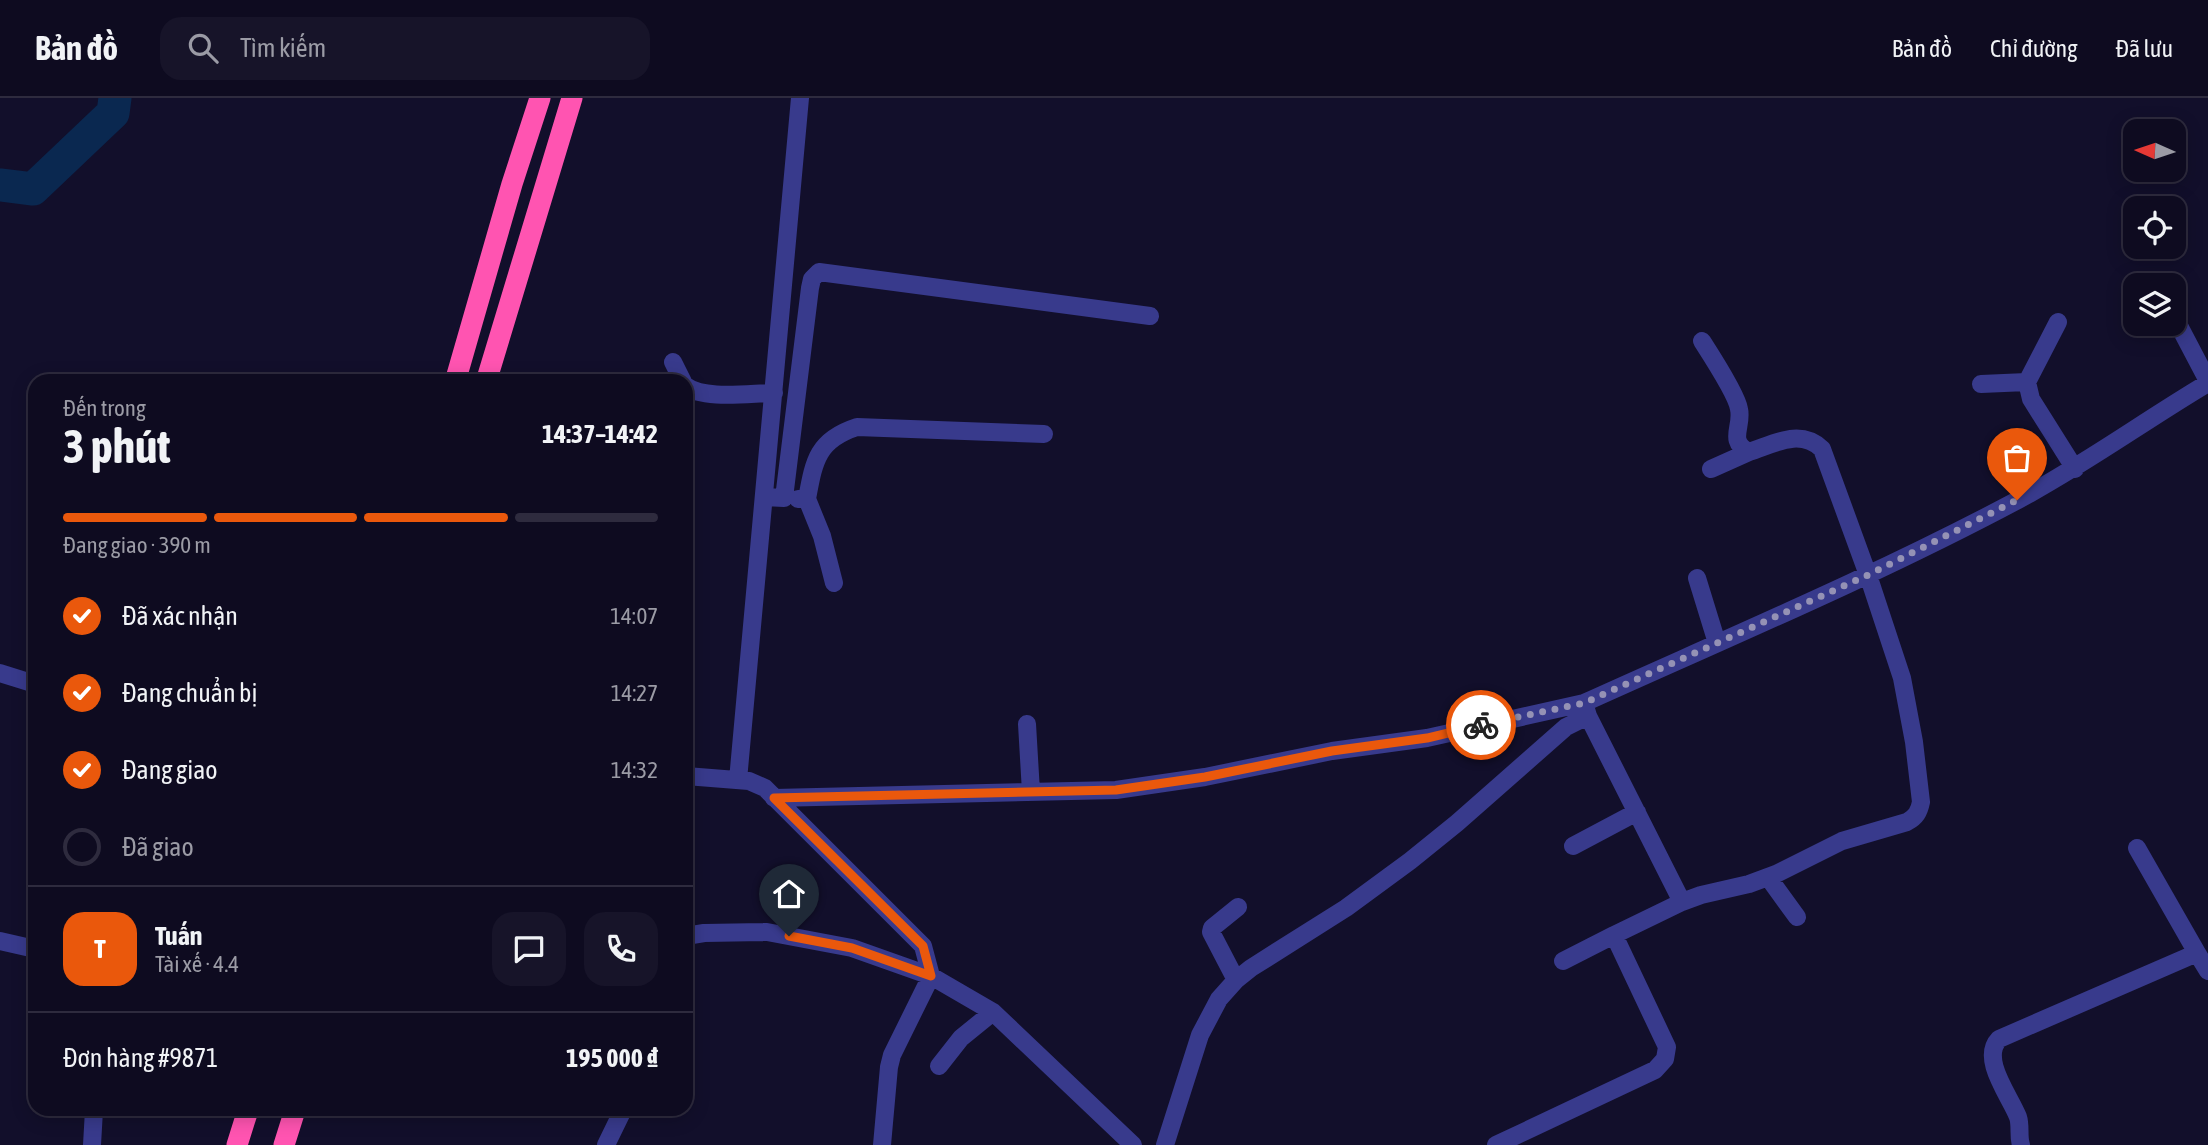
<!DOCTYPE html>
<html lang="vi">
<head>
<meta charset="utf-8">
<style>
	body { margin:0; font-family:"Asap Condensed",sans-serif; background:#171429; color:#f1f3f6; height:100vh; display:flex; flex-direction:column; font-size:26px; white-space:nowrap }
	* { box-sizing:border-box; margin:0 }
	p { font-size:23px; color:#9b9ba5 }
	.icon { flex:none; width:38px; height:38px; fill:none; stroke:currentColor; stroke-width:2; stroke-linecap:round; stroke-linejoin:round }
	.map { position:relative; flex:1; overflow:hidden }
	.details { position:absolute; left:28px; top:276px; width:665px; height:742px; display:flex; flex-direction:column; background:#0e0b20; border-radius:21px; box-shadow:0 4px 18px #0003,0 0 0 2px #2e2b3e }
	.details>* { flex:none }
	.needle { width:46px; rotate:273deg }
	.controls { position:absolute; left:2123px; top:21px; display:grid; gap:14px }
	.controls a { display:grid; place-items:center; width:63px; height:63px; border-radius:14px; background:#0e0b20; box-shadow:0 4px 18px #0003,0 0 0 2px #2e2b3e; font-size:35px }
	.pin { position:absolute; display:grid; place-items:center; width:60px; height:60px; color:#fff; margin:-72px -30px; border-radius:50% 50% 50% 0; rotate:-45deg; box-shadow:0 0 7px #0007 }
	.pin .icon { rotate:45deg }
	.courier { position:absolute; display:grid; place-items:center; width:70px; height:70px; margin:-35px; border:5px solid #ea580c; border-radius:50%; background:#fff; color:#222; box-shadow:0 2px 9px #0007 }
	.head em { font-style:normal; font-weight:700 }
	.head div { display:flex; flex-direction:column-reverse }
	.head { display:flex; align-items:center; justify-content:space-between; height:119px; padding:0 35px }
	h1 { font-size:46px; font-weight:700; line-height:52px }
	.bar { display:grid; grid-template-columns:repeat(4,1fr); gap:10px 7px; align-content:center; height:84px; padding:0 35px }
	.bar i { height:9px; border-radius:5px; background:#2e2b3e }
	.bar .on { background:#ea580c }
	.bar p { grid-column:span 4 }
	.line { display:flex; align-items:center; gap:18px; padding:0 35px; border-top:2px solid #2e2b3e }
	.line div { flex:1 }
	.round { display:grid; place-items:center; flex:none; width:74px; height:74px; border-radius:21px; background:#171429 }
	ol { padding:0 35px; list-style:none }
	li { display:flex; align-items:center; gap:21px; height:77px }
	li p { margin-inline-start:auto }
	li .icon { padding:7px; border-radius:50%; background:#ea580c; color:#fff; stroke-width:4 }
	li:last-child { color:#9b9ba5 }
	li i { width:38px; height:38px; border:4px solid #2e2b3e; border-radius:50% }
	header { display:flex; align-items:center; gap:42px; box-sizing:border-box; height:98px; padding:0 35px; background:#0e0b20; border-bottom:2px solid #2e2b3e }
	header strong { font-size:33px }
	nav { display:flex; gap:38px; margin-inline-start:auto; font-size:24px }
	.search { width:490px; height:63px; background:#171429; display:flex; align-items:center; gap:18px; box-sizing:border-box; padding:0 24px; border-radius:21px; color:#9b9ba5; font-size:26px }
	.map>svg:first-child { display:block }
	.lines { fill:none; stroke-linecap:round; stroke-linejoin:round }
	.river { stroke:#0a2850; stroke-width:33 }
	.minor { stroke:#383a8c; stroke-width:18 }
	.highway { stroke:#ff54b1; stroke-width:21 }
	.done { stroke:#9592b5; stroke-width:7; stroke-dasharray:0 12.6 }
	.route { stroke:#ea580c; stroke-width:9 }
</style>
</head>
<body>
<header>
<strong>Bản đồ</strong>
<div class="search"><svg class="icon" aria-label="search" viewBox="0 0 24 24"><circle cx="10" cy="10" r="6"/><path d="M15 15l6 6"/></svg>Tìm kiếm</div>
<nav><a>Bản đồ</a><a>Chỉ đường</a><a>Đã lưu</a></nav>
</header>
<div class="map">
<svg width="2208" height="1047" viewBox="0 0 2208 1047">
	<rect width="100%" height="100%" fill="#120f2b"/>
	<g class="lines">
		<path class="river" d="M0,87L33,91L113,15L115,0"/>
		<path class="minor" d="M2132,221H2135
			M2174,221L2177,224L2208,283
			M2058,224L2027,284L2031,301L2075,371
			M673,264L683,284
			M1981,286L2027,284
			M686,288C703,302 751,295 774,295
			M1711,371L1749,354
			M764,399L784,400L810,190L812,181L819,174L1150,218
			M798,401H807L822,438L834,485
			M807,401C814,363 817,342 857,329L1044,336
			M1697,480L1717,545
			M0,575L35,586
			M1588,618L1682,804
			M1027,626L1031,694
			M686,678L749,683L765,690L923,848L931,878L892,957L889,969L882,1047
			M738,682L800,0
			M774,700L1116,692L1205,679L1332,653L1427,640L1584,605
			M1573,748L1637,714
			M1768,779L1797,819
			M686,838L704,835L767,834L852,850L931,878L993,914L1133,1047
			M0,843L35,851
			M2197,855L2208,873
			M1563,863L1614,837
			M1236,882L1211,834L1212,830L1238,809
			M939,968L961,940L993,914
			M92,1047L94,1012
			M606,1047L623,1012
			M1165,1047L1200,937L1219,901L1236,882L1251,870L1346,810L1410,763L1457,725L1566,629L1588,618L1584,605C1730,539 1877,477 2018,402C2084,367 2144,323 2208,285
			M1496,1047L1655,972L1665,961L1667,949L1614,837L1682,804L1701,797L1749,786L1776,776L1842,743L1907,724C1916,719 1919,714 1921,704L1914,644L1902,580L1868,477L1822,351C1800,330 1774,346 1749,354C1727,343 1743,329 1739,311C1737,297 1711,257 1702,243
			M2021,1047C2018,1038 2021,1028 2018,1019C2010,998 1980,961 1999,941L2197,855L2137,750"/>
		<path class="highway" d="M455,284L512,86L540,0
			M486,284L572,0
			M237,1047L248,1012
			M284,1047L295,1012"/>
	</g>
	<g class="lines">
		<path class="done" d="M1481,627L1584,605L1868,477L2017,402"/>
		<path class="route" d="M789,838L852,850L931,878L923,848L774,700L1116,692L1205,679L1332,653L1427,640L1481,627"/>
	</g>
</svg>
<div class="controls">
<a><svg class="needle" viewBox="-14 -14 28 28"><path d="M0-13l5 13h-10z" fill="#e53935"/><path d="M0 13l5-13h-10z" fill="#9b9ba5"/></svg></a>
<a><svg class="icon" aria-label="locate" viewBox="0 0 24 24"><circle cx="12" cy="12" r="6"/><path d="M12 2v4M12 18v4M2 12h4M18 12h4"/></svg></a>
<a><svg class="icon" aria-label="layers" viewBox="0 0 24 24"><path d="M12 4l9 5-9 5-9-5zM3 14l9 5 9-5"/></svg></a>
</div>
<div class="pin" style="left:2017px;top:402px;background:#ea580c"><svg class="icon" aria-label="bag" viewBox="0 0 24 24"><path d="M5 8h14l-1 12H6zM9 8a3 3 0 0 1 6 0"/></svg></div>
<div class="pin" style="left:789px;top:838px;background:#1f2937"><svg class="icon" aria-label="home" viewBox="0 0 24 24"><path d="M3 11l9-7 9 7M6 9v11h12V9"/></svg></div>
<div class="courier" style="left:1481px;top:627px"><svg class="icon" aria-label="bike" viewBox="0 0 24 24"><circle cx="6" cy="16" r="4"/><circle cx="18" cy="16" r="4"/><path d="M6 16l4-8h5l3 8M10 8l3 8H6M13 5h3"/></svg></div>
<section class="details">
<div class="head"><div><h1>3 phút</h1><p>Đến trong</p></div><em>14:37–14:42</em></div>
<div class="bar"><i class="on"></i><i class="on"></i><i class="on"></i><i></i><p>Đang giao · 390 m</p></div>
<ol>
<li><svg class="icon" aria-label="check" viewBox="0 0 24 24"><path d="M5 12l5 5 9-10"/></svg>Đã xác nhận<p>14:07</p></li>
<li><svg class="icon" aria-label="check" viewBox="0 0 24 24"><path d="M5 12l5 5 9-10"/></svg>Đang chuẩn bị<p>14:27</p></li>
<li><svg class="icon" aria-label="check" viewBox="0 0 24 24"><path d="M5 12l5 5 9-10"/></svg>Đang giao<p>14:32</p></li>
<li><i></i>Đã giao</li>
</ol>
<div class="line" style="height:126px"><b class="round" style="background:#ea580c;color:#fff">T</b><div><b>Tuấn</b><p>Tài xế · 4.4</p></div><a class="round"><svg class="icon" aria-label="chat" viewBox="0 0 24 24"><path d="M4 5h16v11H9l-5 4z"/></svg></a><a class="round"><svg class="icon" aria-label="phone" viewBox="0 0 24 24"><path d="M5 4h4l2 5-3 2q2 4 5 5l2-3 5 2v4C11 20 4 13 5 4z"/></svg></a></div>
<div class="line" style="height:91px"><div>Đơn hàng #9871</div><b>195 000 ₫</b></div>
</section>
</div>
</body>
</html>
